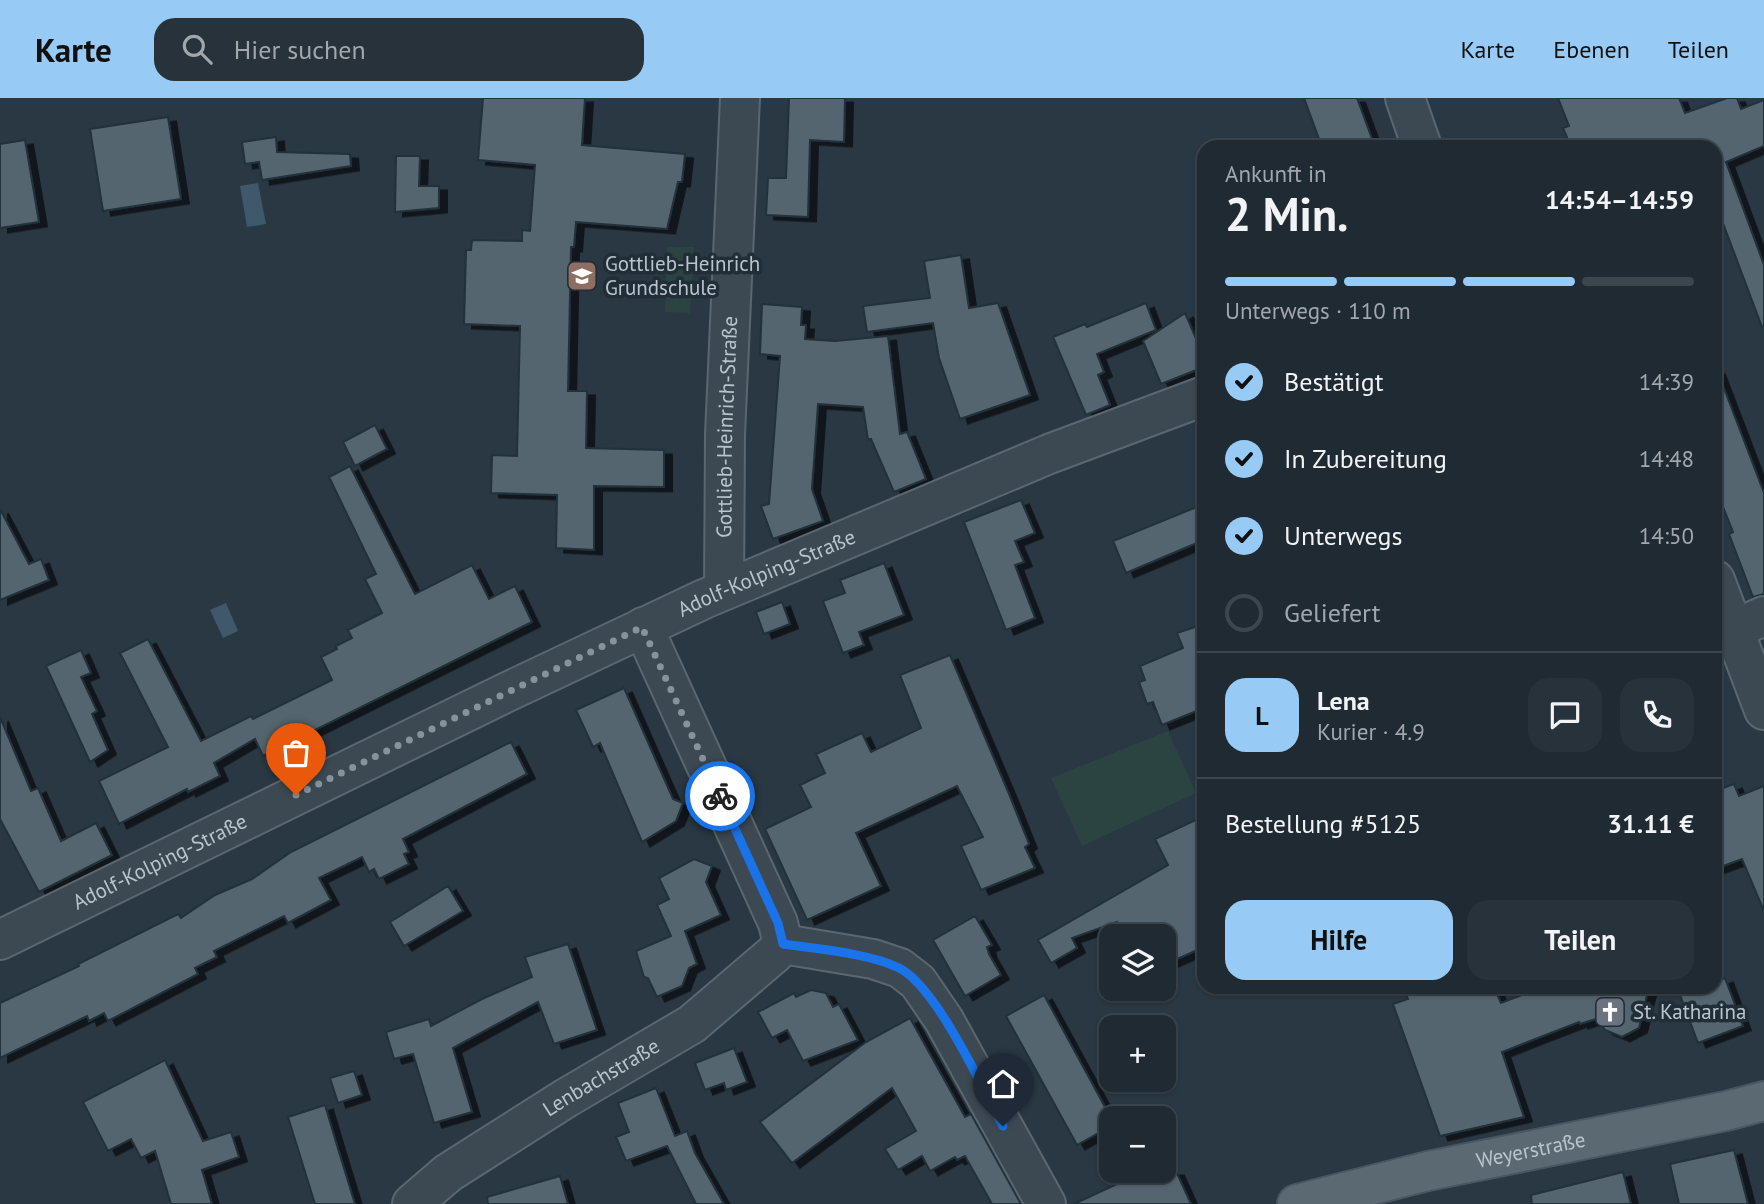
<!DOCTYPE html>
<html lang="de">
<head>
<meta charset="utf-8">
<style>
	body { margin:0; font-family:"PT Sans",sans-serif; background:#27323a; color:#f1f3f6; height:100vh; display:flex; flex-direction:column; font-size:26px; white-space:nowrap }
	* { box-sizing:border-box; margin:0 }
	p { font-size:23px; color:#a1a7ac }
	.icon { flex:none; width:38px; height:38px; fill:none; stroke:currentColor; stroke-width:2; stroke-linecap:round; stroke-linejoin:round }
	.map { position:relative; flex:1; overflow:hidden }
	.details { position:absolute; left:1197px; top:42px; width:525px; height:854px; display:flex; flex-direction:column; background:#1f2a32; border-radius:21px; box-shadow:0 2px 5px #0004,0 0 0 2px #3c464d }
	.details>* { flex:none }
	.controls { position:absolute; left:1099px; top:826px; display:grid; gap:14px }
	.controls a { display:grid; place-items:center; width:77px; height:77px; border-radius:14px; background:#1f2a32; box-shadow:0 2px 5px #0004,0 0 0 2px #3c464d; font-size:35px }
	.pin { position:absolute; display:grid; place-items:center; width:60px; height:60px; color:#fff; margin:-72px -30px; border-radius:50% 50% 50% 0; rotate:-45deg; box-shadow:0 0 7px #0007 }
	.pin .icon { rotate:45deg }
	.courier { position:absolute; display:grid; place-items:center; width:70px; height:70px; margin:-35px; border:5px solid #1a73e8; border-radius:50%; background:#fff; color:#222; box-shadow:0 2px 9px #0007 }
	.headline em { font-style:normal; font-weight:700 }
	.headline div { display:flex; flex-direction:column-reverse }
	.headline { display:flex; align-items:center; justify-content:space-between; height:119px; padding:0 28px }
	h1 { font-size:46px; font-weight:700; line-height:52px }
	.bar { display:grid; grid-template-columns:repeat(4,1fr); gap:10px 7px; align-content:center; height:84px; padding:0 28px }
	.bar i { height:9px; border-radius:5px; background:#3c464d }
	.bar .current { background:#97caf4 }
	.bar p { grid-column:span 4 }
	.line { display:flex; align-items:center; gap:18px; padding:0 28px; border-top:2px solid #3c464d }
	.line div { flex:1 }
	.round { display:grid; place-items:center; flex:none; width:74px; height:74px; border-radius:21px; background:#27323a }
	ol { padding:0 28px; list-style:none }
	li { display:flex; align-items:center; gap:21px; height:77px }
	li p { margin-inline-start:auto }
	li .icon { padding:7px; border-radius:50%; background:#97caf4; color:#111; stroke-width:4 }
	li:last-child { color:#a1a7ac }
	li i { width:38px; height:38px; border:4px solid #3c464d; border-radius:50% }
	.action { display:flex; gap:14px; margin-top:auto; padding:14px 28px }
	.action a { flex:1; height:80px; border-radius:21px; background:#97caf4; color:#111; font-size:28px; font-weight:700; line-height:80px; text-align:center }
	.action a+a { background:#27323a; color:#f1f3f6 }
	header { display:flex; align-items:center; gap:42px; box-sizing:border-box; height:98px; padding:0 35px; background:#97caf4; color:#111 }
	header strong { font-size:33px }
	nav { display:flex; gap:38px; margin-inline-start:auto; font-size:24px }
	.search { width:490px; height:63px; background:#27323a; display:flex; align-items:center; gap:18px; box-sizing:border-box; padding:0 24px; border-radius:21px; color:#a1a7ac; font-size:26px }
	.map>svg:first-child { display:block }
	.green { fill:#2b4442 }
	.water { fill:#3f596b }
	.building { fill:#54656f; stroke:#23303a; stroke-width:2; filter:url(#shadow) }
	.lines { fill:none; stroke-linecap:round; stroke-linejoin:round }
	.minor-casing { stroke:#5b6770; stroke-width:42 }
	.major-casing { stroke:#49555f; stroke-width:42 }
	.minor { stroke:#3d4952; stroke-width:38 }
	.major { stroke:#5b6972; stroke-width:38 }
	.done { stroke:#87939c; stroke-width:7; stroke-dasharray:0 12.6 }
	.route { stroke:#1a73e8; stroke-width:9 }
	.labels { text-anchor:middle; stroke-width:7; stroke-linejoin:round; paint-order:stroke }
	.poi-label { font-size:21px; fill:#bac4cc; stroke:#212e38; text-anchor:start }
	.street-label { font-size:21px; fill:#bac4cc; stroke:#212e38 }
</style>
</head>
<body>
<header>
<strong>Karte</strong>
<div class="search"><svg class="icon" aria-label="search" viewBox="0 0 24 24"><circle cx="10" cy="10" r="6"/><path d="M15 15l6 6"/></svg>Hier suchen</div>
<nav><a>Karte</a><a>Ebenen</a><a>Teilen</a></nav>
</header>
<div class="map">
<svg width="1764" height="1106" viewBox="0 0 1764 1106">
	<defs>
		<filter id="shadow"><feDropShadow dx="8" dy="4.5" stdDeviation="0" flood-color="#0009"/></filter>
	</defs>
	<rect width="100%" height="100%" fill="#293843"/>
	<path class="green" d="M667,149H694L690,215L665,214Z
		M1168,633L1196,695L1082,748L1051,680Z"/>
	<path class="water" d="M258,85L266,126L247,129L240,88Z
		M226,505L238,533L223,540L210,512Z"/>
	<path class="building" d="M483,0H585L582,47L685,56L682,84H678L667,131L576,124L574,149H571L568,293H587L586,350L664,352V389L594,388V452L556,450L557,397L491,395L492,357L517,358L520,228L464,226L466,152H471L472,142L522,143V132L530,133L535,67L478,62Z
		M789,0H845L844,44L810,42L808,119L766,117L768,80H786Z
		M1304,0H1357L1375,49H1322Z
		M1558,0H1679L1685,15L1727,0H1737L1741,11L1764,2V48L1726,64L1764,167V228L1762,229L1715,104V49H1571L1563,30L1569,28Z
		M168,19L181,101L103,113L90,31Z
		M276,39L277,54L350,56L351,68L262,82L259,64L245,66L242,44Z
		M25,42L39,124L0,130V46Z
		M396,58H420L419,88H439V110L395,114Z
		M961,157L969,210L998,205L1030,297L960,321L939,260L933,225L867,234L863,208L930,200L924,163Z
		M1146,205L1156,232L1097,256L1104,274L1098,277L1110,307L1086,317L1053,239L1085,226L1087,229Z
		M762,206L802,209L801,227H806L805,241L835,243L888,238L900,336L907,334L926,381L894,394L871,341L868,342L863,309L818,306L812,391L823,423L773,441L761,408L769,406L780,258L760,256Z
		M1185,215L1204,259V269L1161,286L1143,243Z
		M1717,272L1764,395V496L1753,499L1729,436L1733,434L1715,389V273Z
		M375,327L387,351L355,368L343,344Z
		M350,368L415,496L472,467L489,501L515,488L532,524L263,658L255,641L214,665L220,678L188,694L187,691L119,726L99,683L168,649L120,555L148,541L201,643L251,618L253,621L332,582L321,559L337,551L336,548L352,540L348,532L382,515L365,481L376,476L329,379Z
		M1021,402L1035,435L1015,443L1024,464L1015,467L1035,520L1006,532L964,424Z
		M1204,406V442L1126,475L1113,443Z
		M0,411L29,466L41,461L49,482L0,502Z
		M884,465L904,517L859,534L864,547L843,555L823,503L845,495L840,482Z
		M782,504L790,526L764,536L756,514Z
		M1198,528L1204,541V610L1162,627L1153,604L1147,606L1139,584L1145,582L1140,568L1183,550L1177,535Z
		M81,552L91,575L81,579L97,613L92,616L108,652L90,664L46,568Z
		M950,557L1009,696L1029,746L1025,749L1035,770L981,792L961,748L983,739L957,688L856,735L881,788L807,822L765,731L811,709L800,687L825,675L816,656L862,635L871,654L921,630L900,577Z
		M624,590L673,701L683,705L676,723L642,744L600,645L593,649L576,612Z
		M0,619L31,693L38,690L61,743L96,725L112,757L39,794L0,721Z
		M511,644L527,676L403,741L409,754L404,756L409,766L379,781L374,771L369,774L362,759L319,780L331,802L288,825L284,818L214,853L217,859L195,870L198,876L108,923L104,915L89,923L87,918L0,960V905L79,868L78,866L178,816L181,820L215,797L252,781L291,754Z
		M1734,686L1739,698L1764,688V813L1742,761L1715,771V693Z
		M1204,718V849L1164,867V838H1124L1117,824L1072,840L1077,850L1051,865L1038,842L1168,767L1155,741Z
		M694,761L712,768L706,784L721,817L685,833L697,866L689,870L682,888L657,899L648,880L644,879L636,853L671,838L657,807L669,801L659,780Z
		M448,788L463,813L404,848L390,824Z
		M975,818L992,847L987,849L989,856L1001,877L965,898L933,842Z
		M568,846L597,932L554,946L538,904L453,950L472,1014L434,1025L413,956L394,961L386,934L429,921L431,928L482,901L532,879L525,859Z
		M1725,880L1743,928L1698,945L1677,889H1715V884Z
		M1432,889H1494L1501,905L1543,889H1649L1639,930L1622,939L1605,932L1596,921L1580,926L1579,924L1502,954L1524,1019L1440,1038L1393,906L1408,901L1406,897Z
		M811,892L826,895L833,909L839,906L858,942L803,963L787,932L772,940L758,914L794,895L796,899Z
		M1044,897L1111,1020V1028L1077,1047L1006,918Z
		M910,920L965,1019L971,1016L1021,1106H992L965,1058L957,1062L955,1059L930,1073L922,1058L898,1072L885,1051L916,1033L892,990L792,1065L760,1024L866,944Z
		M734,950L747,984L726,992L724,985L705,992L695,965Z
		M165,962L203,1043L231,1034L239,1059L202,1072L212,1106H171L155,1053L141,1060L131,1041L108,1053L83,1004Z
		M354,973L362,997L338,1005L330,980Z
		M656,990L675,1038L687,1033L695,1055L724,1106H696L667,1048L626,1063L616,1039L629,1034L618,1005Z
		M325,1007L339,1054L355,1106H315L288,1019Z
		M1734,1052L1748,1106H1679L1670,1066Z
		M1129,1073H1176L1191,1106H1074L1132,1079Z
		M1623,1074L1631,1106H1532L1531,1097Z
		M560,1078L568,1106H488L487,1099Z"/>
	<g class="lines">
		<g class="minor-casing">
			<g id="minor">
				<path d="M1405,0L1422,49"/>
				<path d="M1715,482L1764,612"/>
				<path id="s1" d="M724,492L725,337L740,0"/>
				<path d="M643,529L778,825L783,846L873,861L900,870L918,884L944,922L1046,1106"/>
				<path d="M1733,532L1764,518"/>
				<path id="s2" d="M0,842L503,596L704,501L1049,356L1204,298"/>
				<path id="s3" d="M412,1106L448,1075L566,1000L692,926L774,856L783,846"/>
			</g>
		</g>
		<g class="major-casing">
			<g id="major">
				<path id="s4" d="M1297,1106L1428,1073L1726,1013L1764,1003"/>
			</g>
		</g>
		<use href="#minor" class="minor"/>
		<use href="#major" class="major"/>
	</g>
	<g class="lines">
		<path class="done" d="M296,697L642,529L720,698"/>
		<path class="route" d="M720,698L778,825L783,846C816,851 869,855 899,870C936,888 982,989 1003,1028"/>
	</g>
	<defs>
		<g id="school-square" transform="scale(1.575)"><rect x="-9" y="-9" width="18" height="18" rx="4" fill="#8d6e63" stroke="#212e38"/><path d="M0-5L7-2L0 1L-7-2ZM-4 1L0 2.5L4 1V4Q0 6-4 4Z" fill="#fff"/></g>
		<g id="church-square" transform="scale(1.575)"><rect x="-9" y="-9" width="18" height="18" rx="4" fill="#6b7280" stroke="#212e38"/><path d="M-1.2-6h2.4v3.5h3.3v2.4h-3.3V6h-2.4V-.1h-3.3v-2.4h3.3Z" fill="#fff"/></g>
	</defs>
	<g fill-rule="evenodd">
		<use href="#school-square" x="582" y="178"/>
		<use href="#church-square" x="1610" y="914"/>
	</g>
	<g class="labels">
		<g class="poi-label">
			<text x="605" y="173">Gottlieb-Heinrich<tspan x="605" dy="24">Grundschule</tspan></text>
			<text x="1633" y="921">St. Katharina</text>
		</g>
		<g class="street-label">
			<text dy="7" stroke="none"><textPath href="#s1" startOffset="163">Gottlieb-Heinrich-Straße</textPath></text>
			<text dy="7" stroke="none"><textPath href="#s2" startOffset="850">Adolf-Kolping-Straße</textPath></text>
			<text dy="7" stroke="none"><textPath href="#s2" startOffset="178">Adolf-Kolping-Straße</textPath></text>
			<text dy="7" stroke="none"><textPath href="#s3" startOffset="228">Lenbachstraße</textPath></text>
			<text dy="7" stroke="none"><textPath href="#s4" startOffset="240">Weyerstraße</textPath></text>
		</g>
	</g>
</svg>
<div class="controls">
<a><svg class="icon" aria-label="layers" viewBox="0 0 24 24"><path d="M12 4l9 5-9 5-9-5zM3 14l9 5 9-5"/></svg></a>
<a>+</a>
<a>−</a>
</div>
<div class="pin" style="left:296px;top:697px;background:#ea580c"><svg class="icon" aria-label="bag" viewBox="0 0 24 24"><path d="M5 8h14l-1 12H6zM9 8a3 3 0 0 1 6 0"/></svg></div>
<div class="pin" style="left:1003px;top:1028px;background:#1f2937"><svg class="icon" aria-label="home" viewBox="0 0 24 24"><path d="M3 11l9-7 9 7M6 9v11h12V9"/></svg></div>
<div class="courier" style="left:720px;top:698px"><svg class="icon" aria-label="bike" viewBox="0 0 24 24"><circle cx="6" cy="16" r="4"/><circle cx="18" cy="16" r="4"/><path d="M6 16l4-8h5l3 8M10 8l3 8H6M13 5h3"/></svg></div>
<section class="details">
<div class="headline"><div><h1>2 Min.</h1><p>Ankunft in</p></div><em>14:54–14:59</em></div>
<div class="bar"><i class="current"></i><i class="current"></i><i class="current"></i><i></i><p>Unterwegs · 110 m</p></div>
<ol>
<li><svg class="icon" aria-label="check" viewBox="0 0 24 24"><path d="M5 12l5 5 9-10"/></svg>Bestätigt<p>14:39</p></li>
<li><svg class="icon" aria-label="check" viewBox="0 0 24 24"><path d="M5 12l5 5 9-10"/></svg>In Zubereitung<p>14:48</p></li>
<li><svg class="icon" aria-label="check" viewBox="0 0 24 24"><path d="M5 12l5 5 9-10"/></svg>Unterwegs<p>14:50</p></li>
<li><i></i>Geliefert</li>
</ol>
<div class="line" style="height:126px"><b class="round" style="background:#97caf4;color:#111">L</b><div><b>Lena</b><p>Kurier · 4.9</p></div><a class="round"><svg class="icon" aria-label="chat" viewBox="0 0 24 24"><path d="M4 5h16v11H9l-5 4z"/></svg></a><a class="round"><svg class="icon" aria-label="phone" viewBox="0 0 24 24"><path d="M5 4h4l2 5-3 2q2 4 5 5l2-3 5 2v4C11 20 4 13 5 4z"/></svg></a></div>
<div class="line" style="height:91px"><div>Bestellung #5125</div><b>31.11 €</b></div>
<div class="action"><a>Hilfe</a><a>Teilen</a></div>
</section>
</div>
</body>
</html>
